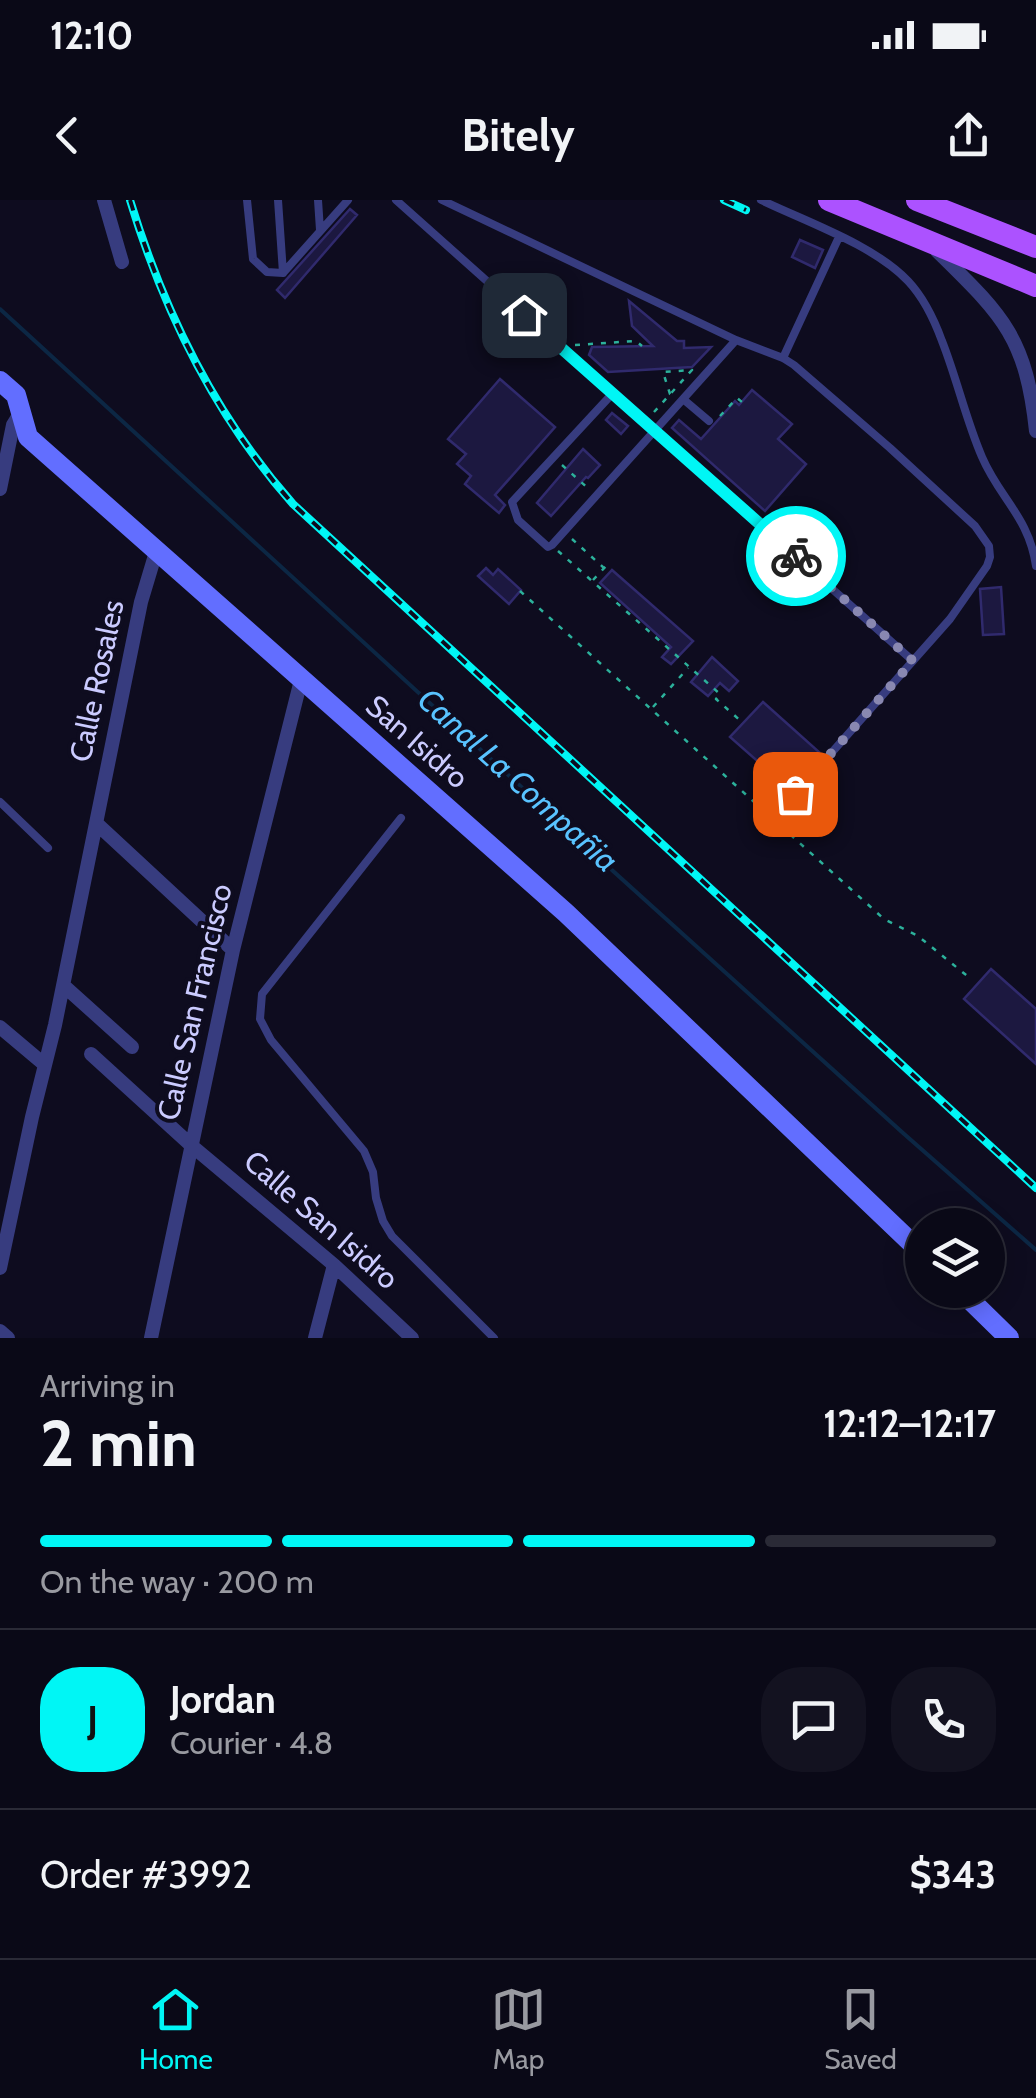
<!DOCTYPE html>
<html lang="en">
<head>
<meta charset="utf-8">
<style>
	body { margin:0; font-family:Cabin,sans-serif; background:#131220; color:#f1f3f6; height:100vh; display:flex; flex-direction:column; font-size:38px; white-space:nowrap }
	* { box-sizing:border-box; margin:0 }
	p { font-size:32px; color:#999aa1 }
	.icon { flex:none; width:55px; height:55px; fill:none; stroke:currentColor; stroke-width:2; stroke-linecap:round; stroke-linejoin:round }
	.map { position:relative; height:1138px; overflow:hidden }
	.drawer { display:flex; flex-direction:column; background:#0a0917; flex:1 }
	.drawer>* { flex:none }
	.fabs { position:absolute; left:905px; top:1008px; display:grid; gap:20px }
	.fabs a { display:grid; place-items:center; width:100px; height:100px; border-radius:50%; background:#0a0917; box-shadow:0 5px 25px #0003,0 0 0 2px #2a2a36; font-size:50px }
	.pin { position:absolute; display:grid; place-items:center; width:85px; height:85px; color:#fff; margin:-42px; border-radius:20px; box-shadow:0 5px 15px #0006 }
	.courier { position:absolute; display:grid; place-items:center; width:100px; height:100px; margin:-50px; border:8px solid #00f6f5; border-radius:50%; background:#fff; color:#222; box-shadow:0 2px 12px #0007 }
	.head em { font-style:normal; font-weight:700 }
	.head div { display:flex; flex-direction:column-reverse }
	.head { display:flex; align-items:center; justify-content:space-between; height:170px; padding:0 40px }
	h1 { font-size:65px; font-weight:700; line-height:75px }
	.bar { display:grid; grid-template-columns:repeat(4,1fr); gap:15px 10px; align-content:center; height:120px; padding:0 40px }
	.bar i { height:12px; border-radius:8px; background:#2a2a36 }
	.bar .selected { background:#00f6f5 }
	.bar p { grid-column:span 4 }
	.line { display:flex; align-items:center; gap:25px; padding:0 40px; border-top:2px solid #2a2a36 }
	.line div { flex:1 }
	.round { display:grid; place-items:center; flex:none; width:105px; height:105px; border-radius:40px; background:#131220 }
	.status { display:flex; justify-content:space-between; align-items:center; height:70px; padding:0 50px; background:#0a0917; direction:ltr }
	.status svg { height:28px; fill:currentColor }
	header { display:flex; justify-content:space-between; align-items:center; height:130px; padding:0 40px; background:#0a0917; font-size:45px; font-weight:700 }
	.menu { display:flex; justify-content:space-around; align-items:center; height:140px; border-top:2px solid #2a2a36; background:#0a0917; font-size:28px; color:#999aa1 }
	.menu a { display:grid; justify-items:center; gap:5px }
	.menu .selected { color:#00f6f5 }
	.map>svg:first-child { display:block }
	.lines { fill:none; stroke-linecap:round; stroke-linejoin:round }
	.stream { stroke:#0c2744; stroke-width:4 }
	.building { fill:#1c1840; stroke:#302a6d; stroke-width:2.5 }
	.path { stroke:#2cb19b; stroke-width:2.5; stroke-dasharray:5 8; stroke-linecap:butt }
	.service { stroke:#373c7f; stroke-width:8 }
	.minor { stroke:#373c7f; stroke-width:14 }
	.secondary { stroke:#626eff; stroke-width:20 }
	.primary { stroke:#ac52ff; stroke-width:22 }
	.rail-casing { stroke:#00f6f5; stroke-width:8 }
	.rail { stroke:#0e0c1f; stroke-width:4; stroke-dasharray:11; stroke-linecap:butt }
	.done { stroke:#8988b1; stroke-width:10; stroke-dasharray:0 18 }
	.route { stroke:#00f6f5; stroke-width:12 }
	.labels { text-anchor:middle; stroke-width:8; stroke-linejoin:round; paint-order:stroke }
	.street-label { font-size:30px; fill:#cbcbff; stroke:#0e0c1f }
	.water-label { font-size:32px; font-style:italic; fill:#59c3ff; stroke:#0e0c1f }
</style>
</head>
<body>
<div class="status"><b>12:10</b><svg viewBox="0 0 49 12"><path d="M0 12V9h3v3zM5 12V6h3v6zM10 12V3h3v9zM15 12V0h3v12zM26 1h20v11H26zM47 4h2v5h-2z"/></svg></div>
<header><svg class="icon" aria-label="back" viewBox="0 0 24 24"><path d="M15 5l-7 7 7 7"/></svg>Bitely<svg class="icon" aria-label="share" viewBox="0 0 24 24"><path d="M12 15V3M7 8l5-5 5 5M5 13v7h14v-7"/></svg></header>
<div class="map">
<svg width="1036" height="1138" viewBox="0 0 1036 1138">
	<rect width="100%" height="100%" fill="#0e0c1f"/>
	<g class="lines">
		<path class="stream" d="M0,109L613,671L903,933L1036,1050"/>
	</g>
	<path class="building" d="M350,9L357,15L285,98L277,90Z
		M800,40L823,50L815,68L792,57Z
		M629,101L677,141H684V148L711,147L692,167L608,172L589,155L592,147L653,146L632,126Z
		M500,179L555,227L495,295L505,305L499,313L465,284L471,276L457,264L466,254L448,239Z
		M752,190L792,224L778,239L806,264L765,311L672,228L679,220L701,239L735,201L739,205Z
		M612,213L628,226L621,234L606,220Z
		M583,249L600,265L588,278L586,277L551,316L537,303Z
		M486,368L493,375L498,369L521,390L509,404L478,376Z
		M612,370L693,441L671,464L662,457L671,447L600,383Z
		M1001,387L1004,434L983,435L980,389Z
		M712,457L738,481L729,491L720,483L708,496L691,482Z
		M763,502L819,552L787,587L730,537Z
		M991,769L1036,809V864L964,799Z"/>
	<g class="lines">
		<path class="path" d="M575,145L636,141L642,146
			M654,212L692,170L663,172L670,194L673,196
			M720,216L737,198L742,202
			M562,265L590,290
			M572,339L604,368
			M558,351L720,494L716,499L743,523
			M593,380L607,365
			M520,391L884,719L918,736L971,779
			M653,507L688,468"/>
		<path class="service" d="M247,0L253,59L267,72L283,73L348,0
			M278,0L283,73
			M318,0L320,30
			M396,0L913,461
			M442,0L736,140L552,345L548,347L518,320L512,302L613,193
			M761,0C807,22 874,45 908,81C924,98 934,119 942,141C957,179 966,220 982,257C1000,299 1029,317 1036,366
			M736,140L783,158L794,165L890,248L975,326L989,346L990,357L987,366L950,419L795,594
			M783,158L839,37
			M683,199L709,221
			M0,602L48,648
			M401,618L262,794L260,819L271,840L364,951L373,972L376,998L383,1021L392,1036L494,1138"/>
		<path class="minor" d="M104,0L122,62
			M937,51C1002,115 1026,136 1036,231
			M0,289L13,225L21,212
			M96,623L233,750
			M63,785L132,847
			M0,827L45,865
			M91,854L192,946L334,1065L412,1138
			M0,1068L32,917L55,825L141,402L156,352
			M0,1131L8,1138
			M151,1138L233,750L301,480
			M315,1138L334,1065"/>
		<path class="secondary" d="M0,181L16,195L28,237L566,713L922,1053
			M960,1090L1009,1138"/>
		<path class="primary" d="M829,0L1036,86
			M917,0L1036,47"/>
		<g class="rail-casing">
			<path id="rail" d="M130,0C164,112 215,216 293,304L1036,988
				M724,0L746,10"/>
		</g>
		<use href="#rail" class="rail"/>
	</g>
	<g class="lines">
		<path class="done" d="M795,594L913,461L796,356"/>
		<path class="route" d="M524,115L796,356"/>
	</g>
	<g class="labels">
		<g class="street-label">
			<text transform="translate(97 481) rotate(-78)" y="10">Calle Rosales</text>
			<text transform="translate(417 542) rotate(41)" y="10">San Isidro</text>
			<text transform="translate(195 802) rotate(-77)" y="10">Calle San Francisco</text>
			<text transform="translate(321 1020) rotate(41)" y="10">Calle San Isidro</text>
		</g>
		<g class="water-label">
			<text transform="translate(518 580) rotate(42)" y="11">Canal La Compañia</text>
		</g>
	</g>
</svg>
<div class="fabs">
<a><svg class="icon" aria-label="layers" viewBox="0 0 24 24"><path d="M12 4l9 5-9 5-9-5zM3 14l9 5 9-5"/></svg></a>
</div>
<div class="pin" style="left:795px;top:594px;background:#ea580c"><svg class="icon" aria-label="bag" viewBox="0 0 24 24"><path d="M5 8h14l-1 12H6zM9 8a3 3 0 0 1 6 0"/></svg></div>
<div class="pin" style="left:524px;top:115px;background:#1f2937"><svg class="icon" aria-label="home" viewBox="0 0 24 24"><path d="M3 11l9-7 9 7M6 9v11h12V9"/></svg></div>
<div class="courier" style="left:796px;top:356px"><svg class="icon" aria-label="bike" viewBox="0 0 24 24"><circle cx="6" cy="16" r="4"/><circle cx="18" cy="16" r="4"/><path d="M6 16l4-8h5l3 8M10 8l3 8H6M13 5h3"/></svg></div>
</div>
<section class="drawer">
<div class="head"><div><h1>2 min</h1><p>Arriving in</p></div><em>12:12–12:17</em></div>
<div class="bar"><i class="selected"></i><i class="selected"></i><i class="selected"></i><i></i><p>On the way · 200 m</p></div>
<div class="line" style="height:180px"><b class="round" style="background:#00f6f5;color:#111">J</b><div><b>Jordan</b><p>Courier · 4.8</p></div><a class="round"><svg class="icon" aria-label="chat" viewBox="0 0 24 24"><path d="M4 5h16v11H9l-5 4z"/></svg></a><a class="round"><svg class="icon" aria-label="phone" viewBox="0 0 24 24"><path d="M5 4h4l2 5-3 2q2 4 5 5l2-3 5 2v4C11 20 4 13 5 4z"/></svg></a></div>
<div class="line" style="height:130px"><div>Order #3992</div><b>$343</b></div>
</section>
<nav class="menu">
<a class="selected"><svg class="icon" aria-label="home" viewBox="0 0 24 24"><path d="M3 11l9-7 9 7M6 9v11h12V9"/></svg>Home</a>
<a><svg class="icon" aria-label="map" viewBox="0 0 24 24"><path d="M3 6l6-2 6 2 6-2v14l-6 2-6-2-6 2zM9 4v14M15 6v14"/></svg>Map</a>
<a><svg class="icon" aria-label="saved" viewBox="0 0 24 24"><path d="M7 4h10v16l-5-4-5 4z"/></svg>Saved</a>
</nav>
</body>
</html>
